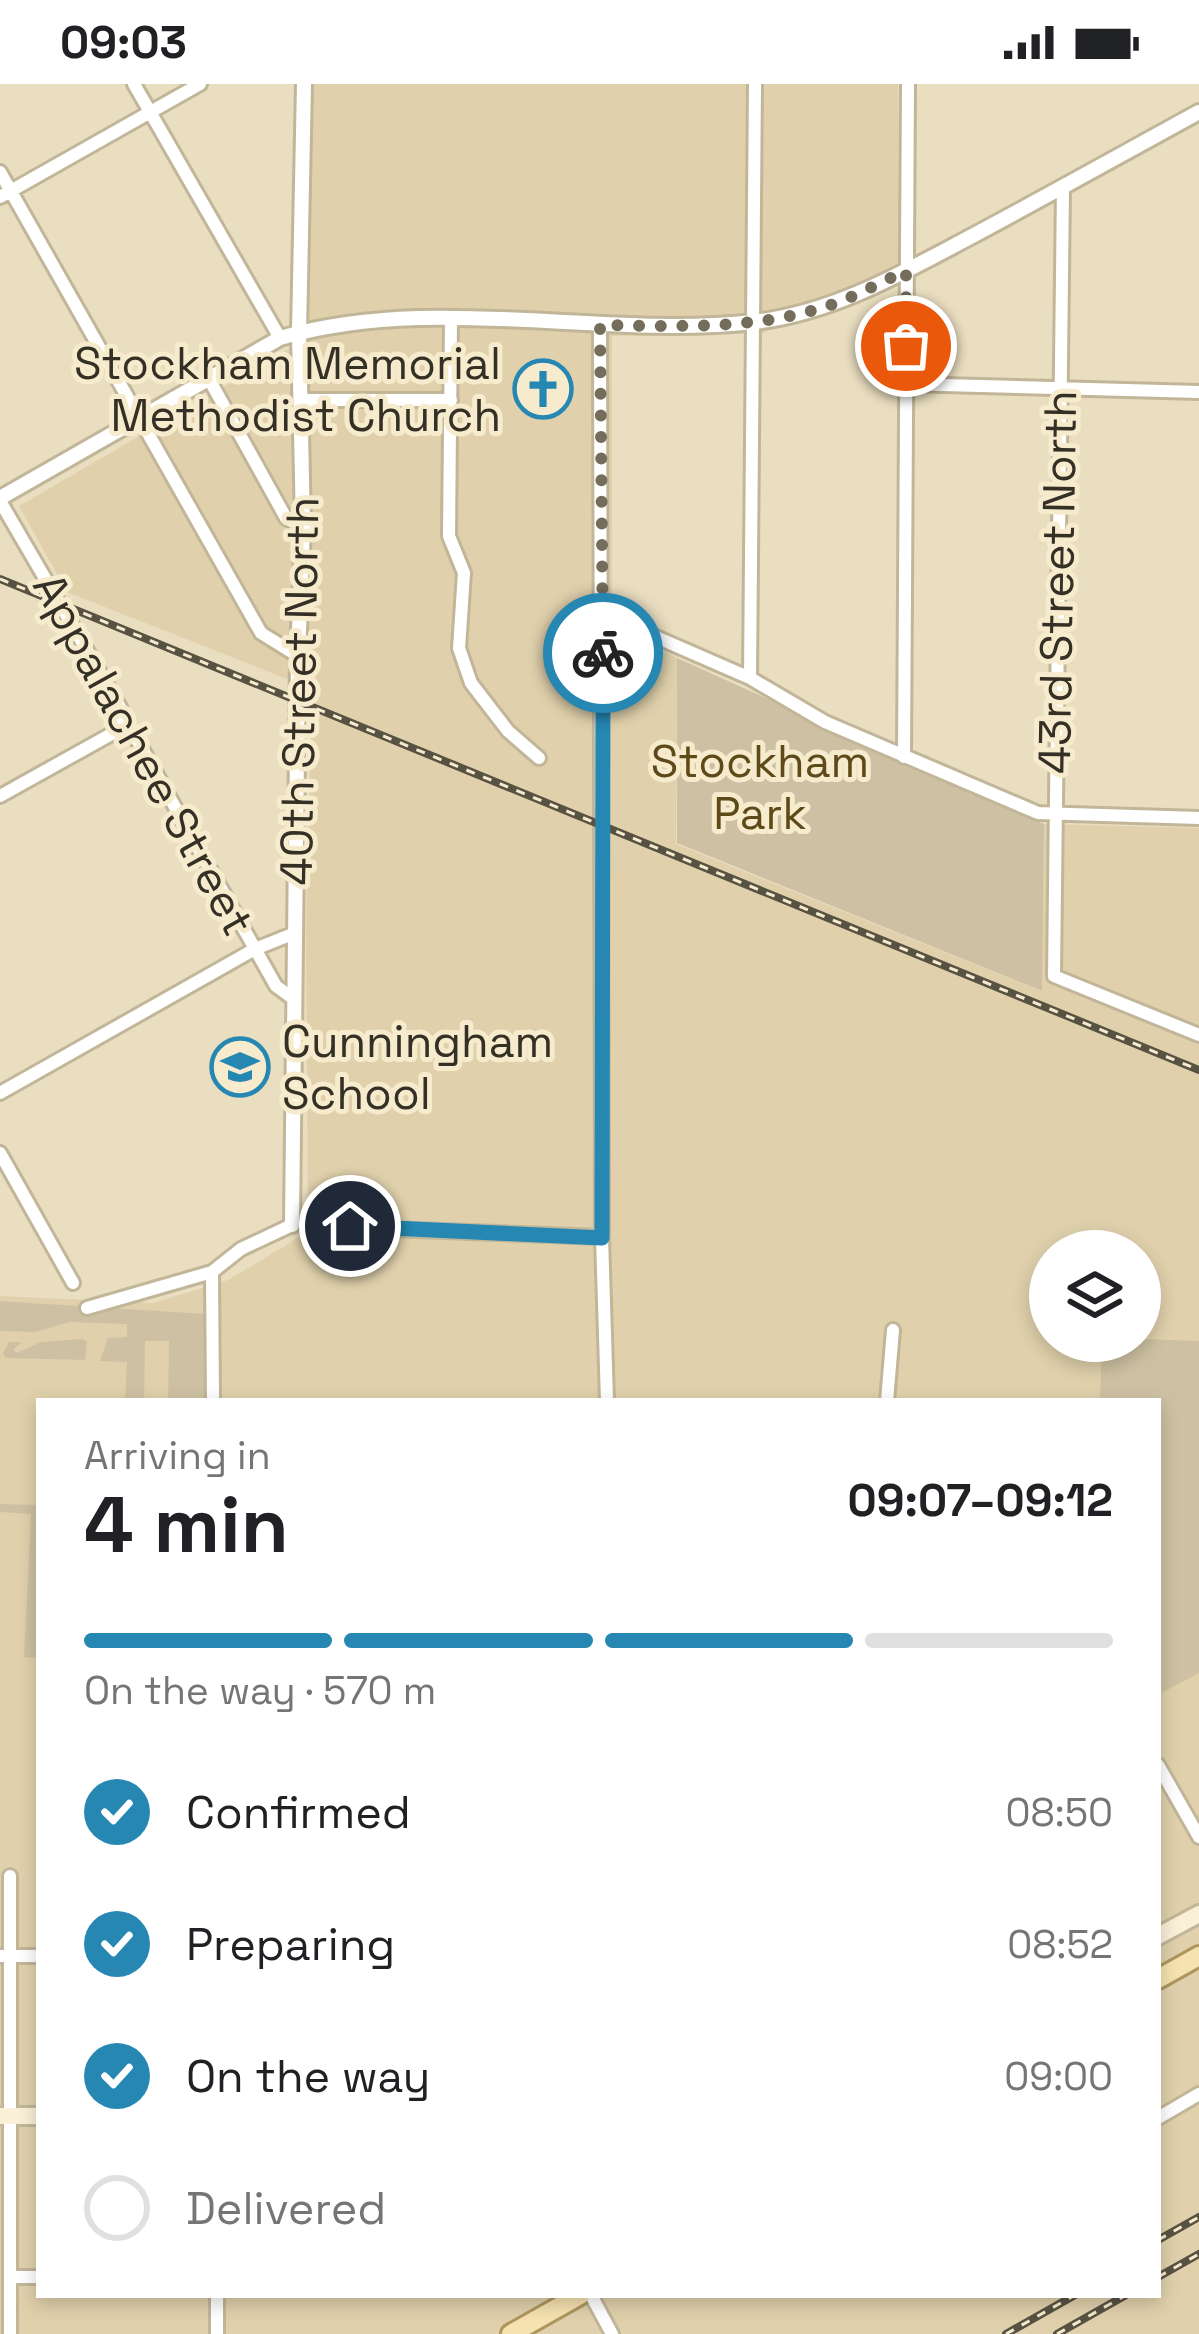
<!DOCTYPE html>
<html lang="en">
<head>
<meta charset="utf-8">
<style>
	body { margin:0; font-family:"Space Grotesk",sans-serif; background:#f2f2f2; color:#202124; height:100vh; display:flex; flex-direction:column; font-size:45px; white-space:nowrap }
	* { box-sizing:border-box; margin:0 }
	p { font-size:39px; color:#757577 }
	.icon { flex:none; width:66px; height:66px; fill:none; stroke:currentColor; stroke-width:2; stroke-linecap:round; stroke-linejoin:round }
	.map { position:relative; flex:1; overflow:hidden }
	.sheet { position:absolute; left:36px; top:1314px; width:1125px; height:900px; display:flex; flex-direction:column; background:#fff; border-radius:0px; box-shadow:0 6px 18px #0003 }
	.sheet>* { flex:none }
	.buttons { position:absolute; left:1029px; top:1146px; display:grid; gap:24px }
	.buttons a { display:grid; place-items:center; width:132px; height:132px; border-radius:50%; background:#fff; box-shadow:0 6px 18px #0003; font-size:60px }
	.pin { position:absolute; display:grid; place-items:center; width:102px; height:102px; color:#fff; margin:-51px; border:6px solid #fff; border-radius:50%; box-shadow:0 3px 12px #0007 }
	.courier { position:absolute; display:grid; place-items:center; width:120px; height:120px; margin:-60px; border:9px solid #2587b2; border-radius:50%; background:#fff; color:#222; box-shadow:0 3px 15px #0007 }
	.summary em { font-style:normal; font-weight:700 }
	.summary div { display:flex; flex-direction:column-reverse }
	.summary { display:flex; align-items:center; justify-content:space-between; height:204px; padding:0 48px }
	h1 { font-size:78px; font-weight:700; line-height:90px }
	.bar { display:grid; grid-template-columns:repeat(4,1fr); gap:18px 12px; align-content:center; height:144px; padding:0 48px }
	.bar i { height:15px; border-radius:9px; background:#e0e0e0 }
	.bar .active { background:#2587b2 }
	.bar p { grid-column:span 4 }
	ol { padding:0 48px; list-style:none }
	li { display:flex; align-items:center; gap:36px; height:132px }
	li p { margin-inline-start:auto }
	li .icon { padding:12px; border-radius:50%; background:#2587b2; color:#fff; stroke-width:4 }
	li:last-child { color:#757577 }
	li i { width:66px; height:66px; border:6px solid #e0e0e0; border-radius:50% }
	.status { display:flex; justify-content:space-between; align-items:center; height:84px; padding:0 60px; background:#fff; direction:ltr }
	.status svg { height:33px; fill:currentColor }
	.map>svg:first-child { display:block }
	.built { fill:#e0d1ac; fill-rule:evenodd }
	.green { fill:#cec1a3 }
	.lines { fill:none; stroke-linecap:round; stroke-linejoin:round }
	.minor-casing { stroke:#c2b699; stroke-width:18 }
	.tertiary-casing { stroke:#c2b699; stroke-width:20 }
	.secondary-casing { stroke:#c2b699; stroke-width:22 }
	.primary-casing { stroke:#af975e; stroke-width:24 }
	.minor { stroke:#fff; stroke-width:12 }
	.tertiary { stroke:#fff; stroke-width:14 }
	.secondary { stroke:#faf0d8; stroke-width:16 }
	.primary { stroke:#f6e2b0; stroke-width:18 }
	.rail-casing { stroke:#585243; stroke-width:8 }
	.rail { stroke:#f7ebcd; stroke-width:3; stroke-dasharray:9; stroke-linecap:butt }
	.done { stroke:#746d5b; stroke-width:12; stroke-dasharray:0 21.6 }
	.route { stroke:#2587b2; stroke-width:15 }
	.labels { text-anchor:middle; stroke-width:10; stroke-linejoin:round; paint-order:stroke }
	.poi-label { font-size:45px; fill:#353025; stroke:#f7ebcd; text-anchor:end }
	.street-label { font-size:45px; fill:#353025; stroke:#f7ebcd }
	.park-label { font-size:45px; fill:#5d4a18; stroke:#f7ebcd }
</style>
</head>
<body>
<div class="status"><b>09:03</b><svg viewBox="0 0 49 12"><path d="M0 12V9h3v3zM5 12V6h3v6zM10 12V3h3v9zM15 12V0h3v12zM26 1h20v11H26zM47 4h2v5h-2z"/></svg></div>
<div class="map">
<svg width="1199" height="2250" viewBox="0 0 1199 2250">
	<rect width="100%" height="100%" fill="#eadec0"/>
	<path class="built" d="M313,0H898L899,181L764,249L612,252V544L677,574L676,760L1041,907L1044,740L1199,744V2250H0V1212L153,1219L228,1196L308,1148L306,846L312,605L67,508L19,422L308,254ZM1050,1167H1140V1257H1050ZM39,1317H1158V2211H39Z"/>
	<path class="green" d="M677,574L1044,740L1042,907L677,759Z
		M0,1217L206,1230V1317H168L169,1257H145L144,1317H125L127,1278L100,1277L108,1254L127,1253V1240L69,1238L36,1248L0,1247Z
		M83,1255L87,1258L85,1276L6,1274L3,1269L9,1258H22L14,1265L16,1269L41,1258Z
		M1140,1255L1199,1257V1589L1158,1611V1317H1100L1102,1257Z
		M0,1420L39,1421V1574L24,1573L31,1430L0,1428Z"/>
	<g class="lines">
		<g class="minor-casing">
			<path id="minor" d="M134,0L280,254
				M0,88L261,549L298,572
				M1063,103L1054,892L1199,951
				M0,113L200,0
				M451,236L449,452L464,489L459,564L471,599L508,647L539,674
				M600,241L602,1153L607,1317
				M209,295L286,434L303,443
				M906,300L1199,308
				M302,316H451
				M0,417L121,625L124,643L136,654L276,902L295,916
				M603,530L750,594L825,638L1038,729L1199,734
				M750,594L755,0
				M904,673L908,0
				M0,712L124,643
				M0,1009L255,865L295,849
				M0,1069L73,1199
				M309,1142L602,1153
				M212,1188L213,1317
				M87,1224L212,1188L241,1165L292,1141
				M887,1317L893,1246
				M1158,1681L1199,1753
				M10,1792V2250
				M0,1872H39
				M1158,2034L1199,2010
				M12,2193H39
				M591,2211L612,2250
				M217,2250V2211"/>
		</g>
		<g class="tertiary-casing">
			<path id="tertiary" d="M0,414L280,254C434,209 598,255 754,238C834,229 904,188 974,151C1049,111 1124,69 1199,28
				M292,1141L298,572L303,443L299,249L304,0"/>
		</g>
		<g class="secondary-casing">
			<path id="secondary" d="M1158,1852L1199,1830
				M0,2032H39"/>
		</g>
		<g class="primary-casing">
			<path id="primary" d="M1158,1895L1199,1872
				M511,2250L580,2211"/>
		</g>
		<use href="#minor" class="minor"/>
		<use href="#tertiary" class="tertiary"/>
		<use href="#secondary" class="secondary"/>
		<use href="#primary" class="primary"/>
		<g class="rail-casing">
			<path id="rail" d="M0,495L1199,986
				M1158,2156L1199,2133
				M1158,2193L1199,2170
				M1006,2250L1075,2211
				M1057,2250L1126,2211"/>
		</g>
		<use href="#rail" class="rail"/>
	</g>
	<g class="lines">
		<path class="done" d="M603,569L600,241C673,242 751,246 821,224C850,216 878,199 906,187V262"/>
		<path class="route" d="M350,1142L602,1154L603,569"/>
	</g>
	<defs>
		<g id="church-ring" transform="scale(3)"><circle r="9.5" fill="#f7ebcd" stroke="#2587b2" stroke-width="1.5"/><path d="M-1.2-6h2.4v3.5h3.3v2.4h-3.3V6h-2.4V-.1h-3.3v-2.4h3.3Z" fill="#2587b2"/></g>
		<g id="school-ring" transform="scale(3)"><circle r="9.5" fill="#f7ebcd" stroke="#2587b2" stroke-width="1.5"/><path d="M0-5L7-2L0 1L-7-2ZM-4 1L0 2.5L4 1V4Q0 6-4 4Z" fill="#2587b2"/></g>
	</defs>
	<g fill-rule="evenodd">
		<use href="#church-ring" x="543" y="305"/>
		<use href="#school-ring" x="240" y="983"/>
	</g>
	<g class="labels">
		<g class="poi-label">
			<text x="501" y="295">Stockham Memorial<tspan x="501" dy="52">Methodist Church</tspan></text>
			<text x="282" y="973" text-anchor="start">Cunningham<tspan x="282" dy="52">School</tspan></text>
		</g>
		<g class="street-label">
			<text transform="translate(1057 498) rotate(-89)" y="16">43rd Street North</text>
			<text transform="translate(299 607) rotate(-89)" y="16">40th Street North</text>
			<text transform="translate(144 670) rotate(61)" y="16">Appalachee Street</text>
		</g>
		<g class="park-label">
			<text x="760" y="693">Stockham<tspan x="760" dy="52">Park</tspan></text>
		</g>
	</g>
</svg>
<div class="buttons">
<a><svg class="icon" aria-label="layers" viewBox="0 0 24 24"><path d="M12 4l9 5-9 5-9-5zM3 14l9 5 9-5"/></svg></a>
</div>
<div class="pin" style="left:906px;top:262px;background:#ea580c"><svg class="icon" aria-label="bag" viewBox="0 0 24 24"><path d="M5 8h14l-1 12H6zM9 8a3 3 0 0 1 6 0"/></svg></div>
<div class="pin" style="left:350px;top:1142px;background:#1f2937"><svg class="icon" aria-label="home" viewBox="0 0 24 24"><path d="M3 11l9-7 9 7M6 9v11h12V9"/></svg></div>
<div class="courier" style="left:603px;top:569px"><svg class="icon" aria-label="bike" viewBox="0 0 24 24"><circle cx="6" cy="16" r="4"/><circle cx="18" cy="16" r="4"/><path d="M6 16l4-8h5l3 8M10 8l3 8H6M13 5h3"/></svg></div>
<section class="sheet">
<div class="summary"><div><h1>4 min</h1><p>Arriving in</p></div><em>09:07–09:12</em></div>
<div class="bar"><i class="active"></i><i class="active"></i><i class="active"></i><i></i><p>On the way · 570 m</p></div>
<ol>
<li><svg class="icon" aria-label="check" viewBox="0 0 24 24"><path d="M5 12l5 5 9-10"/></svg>Confirmed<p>08:50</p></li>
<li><svg class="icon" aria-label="check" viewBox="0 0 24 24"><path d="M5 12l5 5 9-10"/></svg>Preparing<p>08:52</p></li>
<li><svg class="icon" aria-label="check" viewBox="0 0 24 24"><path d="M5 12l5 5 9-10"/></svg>On the way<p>09:00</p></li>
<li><i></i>Delivered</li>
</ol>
</section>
</div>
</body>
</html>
